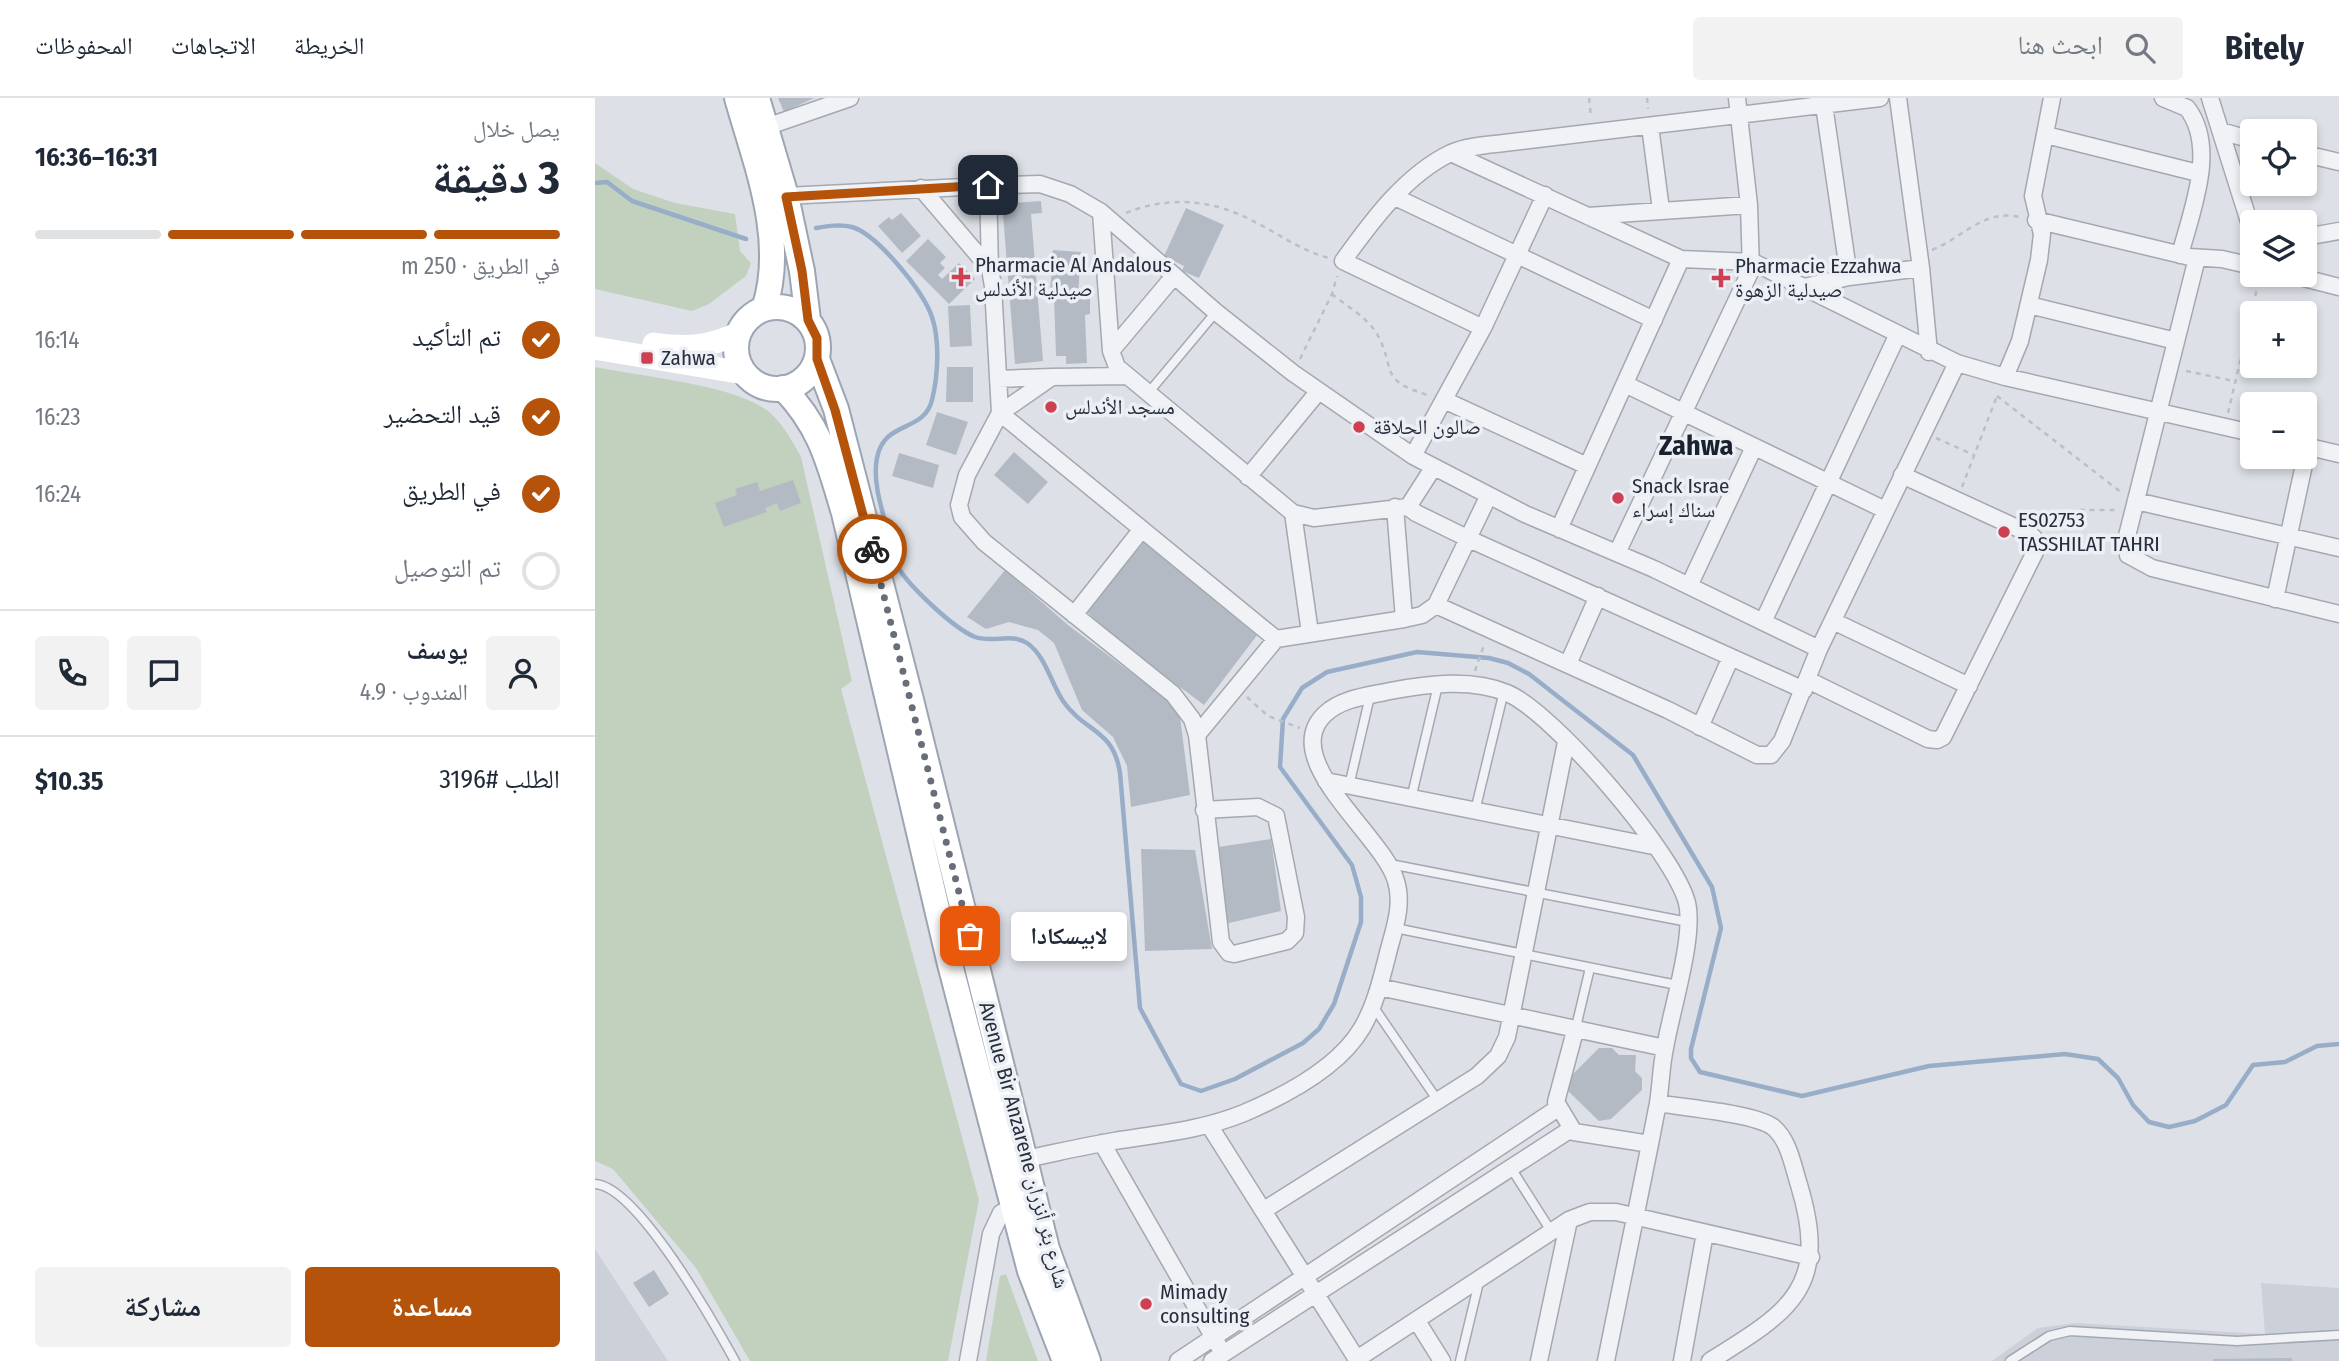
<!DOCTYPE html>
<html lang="ar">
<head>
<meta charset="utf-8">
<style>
	body { margin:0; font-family:"Fira Sans Condensed","Noto Naskh Arabic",sans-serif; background:#f2f2f3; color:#1f2937; direction:rtl; height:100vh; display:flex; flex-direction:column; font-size:26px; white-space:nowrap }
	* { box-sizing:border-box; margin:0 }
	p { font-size:23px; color:#747a83 }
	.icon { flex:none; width:38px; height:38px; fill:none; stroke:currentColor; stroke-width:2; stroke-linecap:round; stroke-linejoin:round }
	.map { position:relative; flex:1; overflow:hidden; direction:ltr }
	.sheet { display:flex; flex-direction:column; background:#fff; width:595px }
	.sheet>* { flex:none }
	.fabs { position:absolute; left:1645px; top:21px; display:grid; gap:14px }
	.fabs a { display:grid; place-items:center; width:77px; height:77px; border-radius:7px; background:#fff; box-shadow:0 4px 10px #0003; font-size:35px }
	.pin { position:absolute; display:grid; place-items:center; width:60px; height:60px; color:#fff; margin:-30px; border-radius:14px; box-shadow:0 4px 10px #0006 }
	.courier { position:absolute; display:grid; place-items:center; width:70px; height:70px; margin:-35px; border:5px solid #b45309; border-radius:50%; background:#fff; color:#222; box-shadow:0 2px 9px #0007 }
	.bubble { position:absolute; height:49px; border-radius:7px; background:#fff; box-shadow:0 4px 10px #0003; font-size:23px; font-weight:700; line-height:49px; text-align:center; direction:rtl }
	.overview em { font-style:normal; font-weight:700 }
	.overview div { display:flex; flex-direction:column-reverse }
	.overview { display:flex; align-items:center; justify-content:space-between; height:119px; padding:0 35px }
	h1 { font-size:46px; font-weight:700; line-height:52px }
	.bar { display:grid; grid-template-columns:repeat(4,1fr); gap:10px 7px; align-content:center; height:84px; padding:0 35px }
	.bar i { height:9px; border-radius:5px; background:#e0e1e3 }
	.bar .active { background:#b45309 }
	.bar p { grid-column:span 4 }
	.line { display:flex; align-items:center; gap:18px; padding:0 35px; border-top:2px solid #e0e1e3 }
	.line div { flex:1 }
	.round { display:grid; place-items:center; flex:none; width:74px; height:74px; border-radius:7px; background:#f2f2f3 }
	ol { padding:0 35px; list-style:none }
	li { display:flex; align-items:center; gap:21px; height:77px }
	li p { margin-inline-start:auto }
	li .icon { padding:7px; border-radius:50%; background:#b45309; color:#fff; stroke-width:4 }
	li:last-child { color:#747a83 }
	li i { width:38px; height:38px; border:4px solid #e0e1e3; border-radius:50% }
	.cta { display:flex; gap:14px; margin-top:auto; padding:14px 35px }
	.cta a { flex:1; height:80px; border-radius:7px; background:#b45309; color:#fff; font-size:28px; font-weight:700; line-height:80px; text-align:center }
	.cta a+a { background:#f2f2f3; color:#1f2937 }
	header { display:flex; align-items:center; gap:42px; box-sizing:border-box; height:98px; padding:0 35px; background:#fff; border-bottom:2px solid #e0e1e3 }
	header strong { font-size:33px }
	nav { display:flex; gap:38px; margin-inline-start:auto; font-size:24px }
	.search { width:490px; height:63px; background:#f2f2f3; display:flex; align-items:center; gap:18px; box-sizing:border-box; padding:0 24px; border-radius:7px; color:#747a83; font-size:26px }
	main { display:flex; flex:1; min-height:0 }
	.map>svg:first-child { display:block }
	.built { fill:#cbd0d9 }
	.green { fill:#c2d1be }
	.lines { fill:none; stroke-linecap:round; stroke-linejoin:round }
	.stream { stroke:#98adc8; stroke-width:4.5 }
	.building { fill:#b4bac4 }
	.lane-casing { stroke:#a3a8b1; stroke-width:11 }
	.street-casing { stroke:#a3a8b1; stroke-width:19 }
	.primary-casing { stroke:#9ca5b3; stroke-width:28 }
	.path { stroke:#bcbfc5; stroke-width:2.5; stroke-dasharray:5 5; stroke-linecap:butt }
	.lane { stroke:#f0f2f5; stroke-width:8 }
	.street { stroke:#f0f2f5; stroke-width:16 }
	.secondary { stroke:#fff; stroke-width:23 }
	.primary { stroke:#fff; stroke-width:24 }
	.done { stroke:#676d79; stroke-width:7; stroke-dasharray:0 12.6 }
	.route { stroke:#b45309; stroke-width:9 }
	.poi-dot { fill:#ce4051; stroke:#ecf0f5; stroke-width:2.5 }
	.labels { text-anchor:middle; stroke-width:7; stroke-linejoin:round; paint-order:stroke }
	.poi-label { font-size:21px; fill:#272e3e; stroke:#ecf0f5; text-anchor:start }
	.street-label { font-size:21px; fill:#272e3e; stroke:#ecf0f5 }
	.district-label { font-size:28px; font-weight:bold; fill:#19202e; stroke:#ecf0f5 }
</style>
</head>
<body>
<header>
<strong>Bitely</strong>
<div class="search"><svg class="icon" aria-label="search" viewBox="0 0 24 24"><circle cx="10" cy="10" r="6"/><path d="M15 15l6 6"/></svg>ابحث هنا</div>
<nav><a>الخريطة</a><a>الاتجاهات</a><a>المحفوظات</a></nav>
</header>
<main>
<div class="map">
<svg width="1744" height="1263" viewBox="0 0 1744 1263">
	<rect width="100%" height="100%" fill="#dde1e7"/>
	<path class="built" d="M0,1151L73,1263H0Z
		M1666,1185L1744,1190V1263H1397L1443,1230L1480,1225L1670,1236Z"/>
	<path class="green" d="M0,65L38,91L80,105L140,116L145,153L156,165L151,178L114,206L97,213L0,191Z
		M0,269C47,279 127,285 167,309C184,319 197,342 206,359L257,583L246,591L384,1102L353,1263H155L101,1170L18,1071L0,1063Z
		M411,1176L443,1263H391L405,1178Z"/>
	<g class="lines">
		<path class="stream" d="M0,85L12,84L37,103L151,141
			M221,130C233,128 245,126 257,129C283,137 328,193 337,219C345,243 343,278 337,302C329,335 289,322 282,360C277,385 288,414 294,438C295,446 296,456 300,464C310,485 358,530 380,539C397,545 417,535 432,545C450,557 456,585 468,603C490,635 518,630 525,675L545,910L586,986L606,993L640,981L708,945L724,931L739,906L766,824V799L757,767L685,669L688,621L707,590L732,574L822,554L894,560L913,565L934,576L1038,657L1117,789L1126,830L1096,951V960L1105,974L1207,998L1334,968L1470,956L1503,961L1523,980L1538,1007L1554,1024L1574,1029L1600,1023L1631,1007L1658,967L1690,964L1722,948L1744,946"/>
	</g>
	<path class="building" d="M183,0H219L189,14Z
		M446,103L447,115L436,116L448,263L420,266L408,116L401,117L400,106Z
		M591,110L629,127L604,180L587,173L589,168L569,158Z
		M306,115L326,138L307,155L283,128L294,119L297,122Z
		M333,141L351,159L345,165L350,170L343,177L347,181L364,165L380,181L354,206L311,163Z
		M458,152L486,154L483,197L455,195Z
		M495,198V216L490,217L492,265L471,266V258H461L459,199Z
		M375,207L377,248L355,249L353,208Z
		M352,269H378V304H351Z
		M342,314L373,324L361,357L331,347Z
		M419,354L453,384L433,406L399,377Z
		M304,355L344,367L338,390L297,378Z
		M198,382L206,405L185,413L182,405L170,410L172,414L129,429L120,405L142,397L140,391L162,384L165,393Z
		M550,443L663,536L609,607L530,548L491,513Z
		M410,472L473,527L584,611L595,697L536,709L532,668L518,639L487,612L459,545L443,532L414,524L391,531L372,519Z
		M676,741L686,813L630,826L617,750Z
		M546,751L600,752L617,851L550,853Z
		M1004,950H1017L1024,957H1041L1040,973L1047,980V992L1016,1021L1004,1023L972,992L975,979Z
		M59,1172L74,1196L54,1209L38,1185Z
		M1697,1260V1263H1618V1261Z"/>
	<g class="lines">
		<g class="lane-casing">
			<path id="lane" d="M554,294L621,214
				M754,688L775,598
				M816,701L843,587
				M880,713L909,593
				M795,766L1093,824
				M800,830L1082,887
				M778,908L843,1003
				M980,933L995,870
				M916,1070L956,1133
				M0,1086C42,1088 119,1225 140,1263
				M865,1263L884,1184
				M1415,1263L1454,1238L1475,1233L1642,1243L1744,1237"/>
		</g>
		<g class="street-casing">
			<path id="street" d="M1303,0L1326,170L1334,254
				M1568,0L1592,10C1623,50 1596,114 1585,157
				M1615,0L1657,133
				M1229,7L1254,179
				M1055,28L1066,112
				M171,29L255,0
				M1626,33L1657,42
				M1451,37L1603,75
				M856,55L1086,161L1158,164L1362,265L1410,279L1657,335
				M1710,56L1744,64
				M393,87L395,171
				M326,90L395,171L398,188L405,315L372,377L364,407L367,419L389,444L578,596L597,621L602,637L626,844L634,855L639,856L692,843L700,835L701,819L681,718L663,709L609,712
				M191,98L408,87L445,86L475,96L506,114L621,214L698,275L818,358L930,416L1059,471L1224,551
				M800,99L1059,222
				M506,114L516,253L522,269L698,415L719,420L813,409L821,415L874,441L1209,592
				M993,118L1154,107
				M1441,122L1595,159L1627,161L1657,168
				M1710,139L1744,133
				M1602,160L1532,438L1533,457L1557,470L1744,516
				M1697,177L1744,189
				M1209,189L1254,179L1326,170
				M1434,207L1581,243
				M888,230L748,163C776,124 811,76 856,55C872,48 892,47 909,45L1285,0
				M516,253L579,178
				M532,278L457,279L405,315L681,541
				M1410,279L1425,243L1444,162L1447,136L1438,98L1457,0
				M403,281L457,279
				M1030,286L1290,412
				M849,302L992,368
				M1710,348L1744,356
				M818,358L888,230L950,97
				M653,379L723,294
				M1541,403L1744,450
				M800,409L809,521
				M813,409L838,370
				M698,415L715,535
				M964,431L1086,161
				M1022,455L1156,172L1154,107L1142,0
				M1094,488L1159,349
				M1680,501L1713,348
				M841,507L1073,612L1162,657H1176L1187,643L1224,551L1362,265
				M479,517L547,431
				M1238,523L1374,588
				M1168,524L1302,238
				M973,566L1003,498
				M1213,582L1333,641L1342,642L1348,639L1441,452L1439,440L1433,435L1307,377
				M1105,629L1136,559
				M602,637L681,541L809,521L827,517L841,507L893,399
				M731,683L1058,748
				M784,889L1070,950
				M980,933L961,1004L979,1034L1055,1046L1063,1005
				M614,1027L763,1263
				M507,1045L623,1247
				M430,1061C460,1055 489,1048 519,1043C563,1036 608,1032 649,1015C689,998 744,969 767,930C781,906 787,878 794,851C800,829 808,806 801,783C788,737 682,662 730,616C747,600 773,598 795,593C832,586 877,580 912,595C958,614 1080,756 1092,805C1100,839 1076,913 1070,950C1066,968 1066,987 1063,1005C1089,1010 1159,1015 1178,1029C1194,1042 1198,1068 1204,1087C1235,1189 1196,1213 1115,1263
				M669,1112L882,978L903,958L912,939L971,644
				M822,1223L847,1263
				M762,1261L974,1122L995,1114H1021L1216,1159
				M373,1263L396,1136L406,1115L419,1108
				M583,1263L963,1010
				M617,1263L976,1031
				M944,1263L974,1122
				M1011,1263L1055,1046
				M1087,1263L1110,1135"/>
		</g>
		<g class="primary-casing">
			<path id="primary" d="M142,0C161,67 192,142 169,211
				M162,0L191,98L207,173L213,222
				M141 250a41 41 0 1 1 82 0a41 41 0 1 1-82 0Z
				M222,261L241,311L315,598L452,1151L493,1263
				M188,290C226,329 234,365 249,415L355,866L435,1173L470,1263"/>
		</g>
		<path class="path" d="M994,0L996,19
			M1052,0L1053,11
			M531,115C572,98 616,101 656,122C683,135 704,152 734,160
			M1337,152C1371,138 1388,111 1425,119
			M737,196C750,207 773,220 782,236C802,272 782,282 833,297
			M705,261L737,196L742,178
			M1591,273L1639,283
			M1402,298L1527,395
			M1633,315L1664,182
			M1341,340L1379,357
			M1367,389L1402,298
			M1450,431L1480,412H1524
			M880,573L889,547
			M652,599L673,618L705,630"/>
		<use href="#lane" class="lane"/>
		<use href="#street" class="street"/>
		<path class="secondary" d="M59,246C91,251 115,249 144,235
			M0,250L149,275"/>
		<use href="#primary" class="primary"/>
	</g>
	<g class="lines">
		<path class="done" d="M277,451L375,838"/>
		<path class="route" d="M277,451L240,312L222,261V240L213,222L207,173L191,99L393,87"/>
	</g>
	<g class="poi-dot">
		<path d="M362.5 168.5h7v7h7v7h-7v7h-7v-7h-7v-7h7z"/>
		<path d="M1122.5 169.5h7v7h7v7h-7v7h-7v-7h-7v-7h7z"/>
		<rect x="45" y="253" width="14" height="14" rx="3.5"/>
		<circle cx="456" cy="309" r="7"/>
		<circle cx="764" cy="329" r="7"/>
		<circle cx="1023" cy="400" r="7"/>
		<circle cx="1409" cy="434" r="7"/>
		<circle cx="551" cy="1206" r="7"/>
	</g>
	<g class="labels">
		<g class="poi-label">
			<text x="380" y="174">Pharmacie Al Andalous<tspan x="380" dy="24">صيدلية الأندلس</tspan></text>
			<text x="1140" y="175">Pharmacie Ezzahwa<tspan x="1140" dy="24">صيدلية الزهوة</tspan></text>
			<text x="66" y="267">Zahwa</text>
			<text x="470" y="316">مسجد الأندلس</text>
			<text x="778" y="336">صالون الحلاقة</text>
			<text x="1037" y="395">Snack Israe<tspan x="1037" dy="24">سناك إسراء</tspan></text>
			<text x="1423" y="429">ES02753<tspan x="1423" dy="24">TASSHILAT TAHRI</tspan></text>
			<text x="565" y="1201">Mimady<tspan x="565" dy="24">consulting</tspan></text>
		</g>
		<g class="street-label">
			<text transform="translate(429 1047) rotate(75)" y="7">Avenue Bir Anzarene شارع بئر أنزران</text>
		</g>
		<g class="district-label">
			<text x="1101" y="357">Zahwa</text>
		</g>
	</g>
</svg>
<div class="fabs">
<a><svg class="icon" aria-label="locate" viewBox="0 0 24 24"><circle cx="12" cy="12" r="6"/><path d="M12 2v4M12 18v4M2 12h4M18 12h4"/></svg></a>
<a><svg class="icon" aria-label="layers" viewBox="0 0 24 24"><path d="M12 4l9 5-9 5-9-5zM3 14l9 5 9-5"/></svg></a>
<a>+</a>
<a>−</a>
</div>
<div class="pin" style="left:375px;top:838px;background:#ea580c"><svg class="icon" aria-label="bag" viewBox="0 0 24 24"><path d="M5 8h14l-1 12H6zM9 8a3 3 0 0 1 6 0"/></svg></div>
<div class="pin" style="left:393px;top:87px;background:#1f2937"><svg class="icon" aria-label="home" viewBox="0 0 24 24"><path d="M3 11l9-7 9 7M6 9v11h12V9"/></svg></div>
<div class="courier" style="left:277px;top:451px"><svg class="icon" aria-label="bike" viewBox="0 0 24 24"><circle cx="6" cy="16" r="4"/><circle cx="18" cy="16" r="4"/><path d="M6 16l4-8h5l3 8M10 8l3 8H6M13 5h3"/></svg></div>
<div class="bubble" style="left:416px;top:814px;width:116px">لابيسكادا</div>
</div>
<section class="sheet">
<div class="overview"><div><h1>3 دقيقة</h1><p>يصل خلال</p></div><em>16:31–16:36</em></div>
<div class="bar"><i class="active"></i><i class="active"></i><i class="active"></i><i></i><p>في الطريق · 250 m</p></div>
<ol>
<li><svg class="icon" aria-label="check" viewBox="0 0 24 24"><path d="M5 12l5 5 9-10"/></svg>تم التأكيد<p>16:14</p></li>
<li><svg class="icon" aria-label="check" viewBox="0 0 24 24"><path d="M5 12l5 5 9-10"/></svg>قيد التحضير<p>16:23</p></li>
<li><svg class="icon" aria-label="check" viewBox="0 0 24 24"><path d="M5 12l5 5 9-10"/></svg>في الطريق<p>16:24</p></li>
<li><i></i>تم التوصيل</li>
</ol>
<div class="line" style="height:126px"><a class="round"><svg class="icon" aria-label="person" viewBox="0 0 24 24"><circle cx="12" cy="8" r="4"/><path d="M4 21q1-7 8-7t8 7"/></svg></a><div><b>يوسف</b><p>المندوب · 4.9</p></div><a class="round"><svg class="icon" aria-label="chat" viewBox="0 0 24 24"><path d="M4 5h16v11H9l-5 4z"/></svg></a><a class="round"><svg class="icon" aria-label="phone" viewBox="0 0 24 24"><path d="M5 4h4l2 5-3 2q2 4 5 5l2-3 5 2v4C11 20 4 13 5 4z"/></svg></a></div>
<div class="line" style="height:91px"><div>الطلب #3196</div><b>$10.35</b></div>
<div class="cta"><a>مساعدة</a><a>مشاركة</a></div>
</section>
</main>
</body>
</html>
